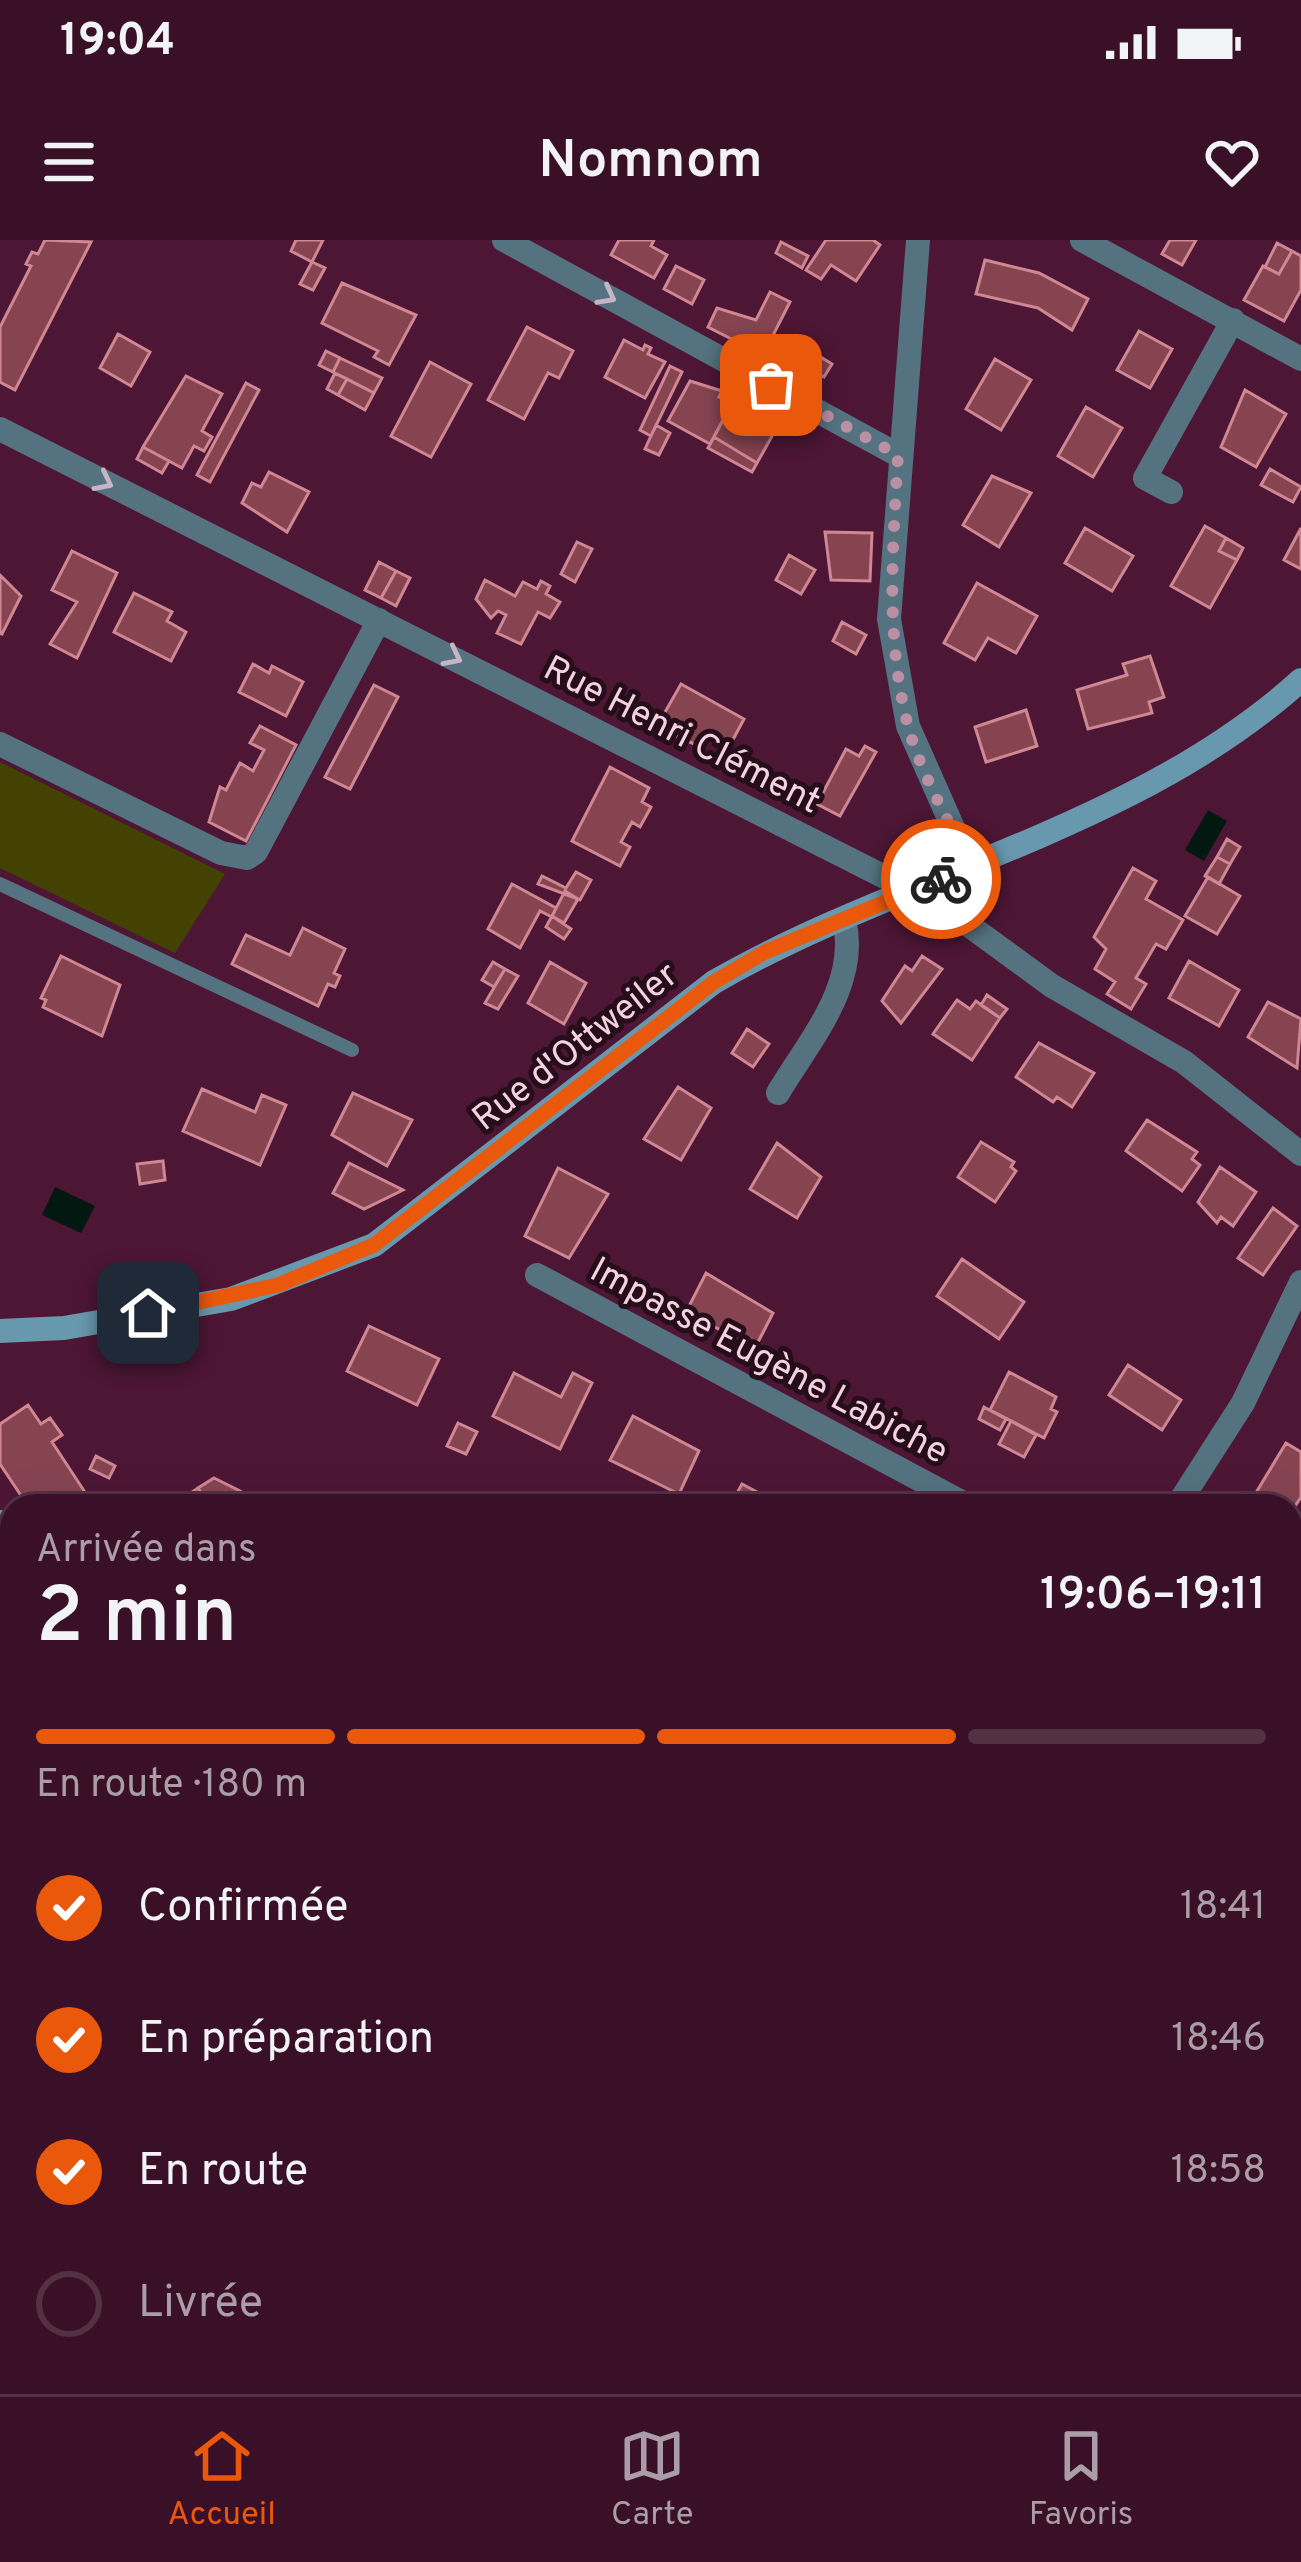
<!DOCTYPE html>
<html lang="fr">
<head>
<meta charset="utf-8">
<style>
	body { margin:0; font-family:Overpass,sans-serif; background:#451e34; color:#f1f3f6; height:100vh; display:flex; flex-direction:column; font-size:45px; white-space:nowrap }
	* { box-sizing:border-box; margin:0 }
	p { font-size:39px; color:#ab9da8 }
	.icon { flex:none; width:66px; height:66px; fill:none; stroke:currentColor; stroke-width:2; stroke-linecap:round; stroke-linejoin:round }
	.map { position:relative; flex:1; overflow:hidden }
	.drawer { position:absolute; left:0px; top:1254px; width:1302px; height:900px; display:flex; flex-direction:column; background:#3a1028; border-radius:36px 36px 0 0; box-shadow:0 12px 48px #0002,0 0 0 3px #543045 }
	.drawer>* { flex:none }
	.pin { position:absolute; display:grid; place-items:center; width:102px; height:102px; color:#fff; margin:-51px; border-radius:24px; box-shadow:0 6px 18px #0006 }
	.courier { position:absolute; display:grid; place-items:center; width:120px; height:120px; margin:-60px; border:9px solid #ea580c; border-radius:50%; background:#fff; color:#222; box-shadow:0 3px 15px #0007 }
	.head em { font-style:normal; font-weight:600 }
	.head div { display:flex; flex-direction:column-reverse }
	.head { display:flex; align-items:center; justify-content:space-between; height:204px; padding:0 36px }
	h1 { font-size:78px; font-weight:600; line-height:90px }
	.bar { display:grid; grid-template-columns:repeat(4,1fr); gap:18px 12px; align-content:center; height:144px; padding:0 36px }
	.bar i { height:15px; border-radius:9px; background:#543045 }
	.bar .on { background:#ea580c }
	.bar p { grid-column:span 4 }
	ol { padding:0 36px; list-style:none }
	li { display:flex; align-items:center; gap:36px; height:132px }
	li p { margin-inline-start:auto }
	li .icon { padding:12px; border-radius:50%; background:#ea580c; color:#fff; stroke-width:4 }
	li:last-child { color:#ab9da8 }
	li i { width:66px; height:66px; border:6px solid #543045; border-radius:50% }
	.status { display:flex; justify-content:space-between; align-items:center; height:84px; padding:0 60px; background:#3a1028; direction:ltr }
	.status svg { height:33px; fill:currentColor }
	header { display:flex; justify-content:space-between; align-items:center; height:156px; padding:0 36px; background:#3a1028; font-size:54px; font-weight:600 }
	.tabs { display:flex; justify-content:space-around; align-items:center; height:168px; border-top:3px solid #543045; background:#3a1028; font-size:33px; color:#ab9da8 }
	.tabs a { display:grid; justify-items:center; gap:6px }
	.tabs .on { color:#ea580c }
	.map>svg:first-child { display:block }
	.green { fill:#434203 }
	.water { fill:#031810 }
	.building { fill:#864451; stroke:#cf8793; stroke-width:3 }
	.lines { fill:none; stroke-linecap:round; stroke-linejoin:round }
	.path { stroke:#a87b92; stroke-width:6; stroke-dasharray:12 6; stroke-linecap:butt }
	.lane { stroke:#547280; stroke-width:14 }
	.street { stroke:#547280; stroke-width:24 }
	.secondary { stroke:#6898ae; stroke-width:24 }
	.oneway { stroke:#c5b5c5 }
	.done { stroke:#ba90a5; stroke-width:12; stroke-dasharray:0 21.6 }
	.route { stroke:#ea580c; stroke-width:15 }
	.labels { text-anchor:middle; stroke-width:10; stroke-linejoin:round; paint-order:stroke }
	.street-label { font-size:36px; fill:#f5d2e2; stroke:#250d1a }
</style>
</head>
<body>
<div class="status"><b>19:04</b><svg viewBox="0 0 49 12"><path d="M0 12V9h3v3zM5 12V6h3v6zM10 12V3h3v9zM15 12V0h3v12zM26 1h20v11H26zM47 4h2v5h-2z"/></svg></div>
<header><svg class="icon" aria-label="menu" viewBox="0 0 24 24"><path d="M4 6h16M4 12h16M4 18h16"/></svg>Nomnom<svg class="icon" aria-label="heart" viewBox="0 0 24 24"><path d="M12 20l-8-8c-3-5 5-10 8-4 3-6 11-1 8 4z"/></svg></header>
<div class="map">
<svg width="1301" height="2154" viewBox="0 0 1301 2154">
	<rect width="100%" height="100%" fill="#4d1635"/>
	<path class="green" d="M0,522L225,634L175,713L0,628Z"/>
	<path class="water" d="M1208,570L1227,581L1204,621L1185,610Z
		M55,947L95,966L81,993L42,975Z"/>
	<path class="building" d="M45,0L91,2L15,150L0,142V87L31,26L26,24L32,12L38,14Z
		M296,0H323L312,22L291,11Z
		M619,0H654L651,6L667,15L654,38L611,15Z
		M826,0H873L880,5L856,41L831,25L821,39L806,30Z
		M1170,0H1196L1182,25L1162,14Z
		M781,2L808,16L802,28L776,13Z
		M1277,3L1292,11L1279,34L1265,27Z
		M1292,11L1301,16V50L1284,81L1244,60L1263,26L1279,34Z
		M985,20L1039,33L1088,59L1072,90L1038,68L976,54Z
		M312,22L325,28L313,50L300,44Z
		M676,26L704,40L692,64L664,49Z
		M342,43L416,75L389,125L374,117L378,111L322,83Z
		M770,52L790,62L763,115L708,87L717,68L756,80Z
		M527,87L573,111L559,138L548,133L524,179L488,160Z
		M1139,91L1172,109L1150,148L1117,130Z
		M118,94L150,112L131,146L100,128Z
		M624,100L643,110L645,105L651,108L648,114L665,122L645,158L605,137Z
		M326,111L340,118L333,132L319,125Z
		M819,116L832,124L824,137L811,130Z
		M340,118L382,138L374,153L333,132Z
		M995,119L1031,140L1001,190L966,169Z
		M430,122L471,144L431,217L391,196Z
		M670,126L682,132L651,196L640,190Z
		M335,133L347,139L338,155L327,149Z
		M186,136L222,154L202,191L212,197L204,211L194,206L182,228L143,207Z
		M347,139L374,153L365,170L338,155Z
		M690,141L722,151L719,157L732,163L710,204L668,181Z
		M246,143L259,150L210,242L197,235Z
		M1245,150L1286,174L1256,227L1221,207Z
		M732,163L776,189L757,223L714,197Z
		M1086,167L1122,188L1093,237L1058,216Z
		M656,185L670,193L659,215L645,209Z
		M714,197L757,223L752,232L708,208Z
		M143,207L169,221L162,233L137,219Z
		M1270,229L1301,247L1293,262L1261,245Z
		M269,232L309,252L287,292L242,263L252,243L261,247Z
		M992,236L1031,253L999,307L963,285Z
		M1205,286L1226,298L1219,311L1237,320L1210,368L1171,346Z
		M1085,288L1133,316L1112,351L1065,323Z
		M1301,288V329L1284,320Z
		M825,292L872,293L870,341L831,340Z
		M1226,298L1243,308L1237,320L1219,311Z
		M577,302L592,309L575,342L561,334Z
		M72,311L117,333L77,418L50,404L77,362L52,350Z
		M789,315L815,330L801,354L776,340Z
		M379,322L396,331L381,358L365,350Z
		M396,331L410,338L396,366L381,358Z
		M0,335L21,356L2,394L0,393Z
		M485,340L515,356L523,342L537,349L541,341L550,346L546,354L560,362L550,378L538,372L521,404L497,393L506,375L498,371L491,378L476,359Z
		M977,343L1037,376L1016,413L988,398L975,420L944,403Z
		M134,353L172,372L167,381L186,392L171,421L114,392Z
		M842,382L866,395L856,414L833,401Z
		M1150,416L1164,457L1149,462L1152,473L1088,489L1077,450L1127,435L1123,424Z
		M253,424L269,433L272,426L303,442L286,476L239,452Z
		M681,444L744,479L729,507L705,493L699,506L656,488Z
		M374,445L398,457L350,549L325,537Z
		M1026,470L1037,506L986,522L975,487Z
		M260,486L296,505L246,601L209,582L220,547L226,550L240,523L253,531L264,510L250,503Z
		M865,506L876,512L840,576L817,564L846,509L859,516Z
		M610,527L649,548L642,562L651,567L640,587L632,582L621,602L630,607L620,626L572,601Z
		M1227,599L1240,607L1230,624L1217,617Z
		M1217,617L1230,624L1219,644L1205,636Z
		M1133,628L1156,641L1146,659L1183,680L1166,709L1156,704L1136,738L1146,744L1131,769L1107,754L1115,742L1095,729L1106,709L1094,697Z
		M576,632L591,640L580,660L538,644L542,636L566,648Z
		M1208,637L1240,656L1217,694L1185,676Z
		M512,644L556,668L552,677L540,671L520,708L488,689Z
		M565,651L578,659L564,683L552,676Z
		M552,676L571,689L564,699L546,687Z
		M303,688L345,709L334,733L340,736L335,747L328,744L318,766L232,724L246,695L290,715Z
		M61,716L120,745L102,796L43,767L46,760L41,758Z
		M922,716L942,729L901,783L882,761L905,726L912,731Z
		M1189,721L1239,750L1219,786L1169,758Z
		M493,722L505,729L494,747L482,740Z
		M550,722L586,743L564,784L528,763Z
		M505,729L518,736L498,769L485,763Z
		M987,755L1007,769L1000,778L981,765Z
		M957,760L970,769L976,761L1000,778L972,820L933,794Z
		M1268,762L1301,779L1297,828L1248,797Z
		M747,789L769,804L753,827L732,813Z
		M1039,803L1094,833L1072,867L1057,857L1053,862L1016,837Z
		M678,847L711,868L681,920L644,899Z
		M202,849L255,872L262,855L286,865L260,925L183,891Z
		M353,853L412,880L387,926L332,895Z
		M1147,880L1197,912L1192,919L1200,925L1182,951L1126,911Z
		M981,902L1014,922L1011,927L1016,931L995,962L958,937Z
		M777,903L821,937L797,978L750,949Z
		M163,921L165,940L140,944L137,924Z
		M349,923L403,950L364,969L333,953Z
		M1220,927L1256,952L1233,986L1221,977L1217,983L1198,962Z
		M558,928L608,954L569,1018L525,996Z
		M1273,968L1297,986L1263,1035L1238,1018Z
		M962,1019L1024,1062L999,1099L937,1056Z
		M706,1033L773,1073L755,1108L686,1072Z
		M369,1086L439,1119L417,1165L347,1131Z
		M1128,1125L1181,1160L1162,1190L1109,1155Z
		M1009,1132L1056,1157L1051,1169L1057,1172L1044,1198L990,1170Z
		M514,1133L561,1157L573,1133L592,1143L560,1209L493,1176Z
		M28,1165L41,1184L50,1178L62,1195L52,1202L94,1266H28L0,1224V1184Z
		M984,1167L1006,1179L1000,1190L979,1179Z
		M633,1176L699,1211L679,1254L610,1220Z
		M1011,1181L1036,1195L1024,1217L999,1204Z
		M458,1183L477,1192L466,1214L447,1206Z
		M1286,1203L1301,1212V1257L1290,1274V1266L1251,1261Z
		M96,1216L115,1226L109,1238L90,1229Z
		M214,1238L240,1251L227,1266H210L198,1248Z
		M742,1244L778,1263L779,1266H730Z
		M198,1248L210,1266H171Z
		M1301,1461V1537L1290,1530V1480Z
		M0,1766L12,1772V1825L0,1818Z
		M1290,1773L1301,1776V1801L1290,1794Z
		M1290,1794L1301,1801V1863L1293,1875Z
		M12,2072V2127L0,2121V2096Z
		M1290,2125L1299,2130L1284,2154H1231L1238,2142H1290Z
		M96,2142H139L163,2154H91Z
		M295,2142H331L342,2150L287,2154Z
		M716,2142H774L776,2144L765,2154H727Z"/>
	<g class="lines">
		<path class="path" d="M0,1497L12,1489
			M894,2142L910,2154"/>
		<path class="lane" d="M0,644L352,810"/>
		<path class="street" d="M504,0L898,215
			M918,0L889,379L908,486L970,626
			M1082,0L1301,119
			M0,189L944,667L1052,746L1184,822L1301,914
			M1171,252L1145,238L1233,80
			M0,504L221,613L247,618L256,612L379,380
			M778,853C809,801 860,744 844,680
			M537,1035L969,1266
			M1177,1266L1243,1163L1301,1042
			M0,1640L12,1658
			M1290,1960L1301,1942
			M0,1962L12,1969
			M1290,2067L1301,2074
			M394,2154L403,2142
			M1174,2154L1181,2142"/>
		<path class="secondary" d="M0,1091L64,1088L231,1059L374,1005L714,742C903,633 1135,590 1301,440
			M0,1282L12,1296
			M0,1339L12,1355
			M667,2142L679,2154"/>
	</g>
	<defs><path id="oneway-chevron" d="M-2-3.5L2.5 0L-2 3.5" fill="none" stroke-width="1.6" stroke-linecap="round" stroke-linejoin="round" transform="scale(3)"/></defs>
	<g class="oneway">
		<use href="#oneway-chevron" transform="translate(607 56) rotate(28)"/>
		<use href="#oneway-chevron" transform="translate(104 242) rotate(27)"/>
		<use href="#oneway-chevron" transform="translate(453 417) rotate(27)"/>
	</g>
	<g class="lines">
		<path class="done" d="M771,145L898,215C893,306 885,393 907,482C919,531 949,580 970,626L941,639"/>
		<path class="route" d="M148,1073L278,1045L374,1005L714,742L765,712L941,639"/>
	</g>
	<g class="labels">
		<g class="street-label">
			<text transform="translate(683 493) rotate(27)" y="13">Rue Henri Clément</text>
			<text transform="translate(574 805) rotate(-38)" y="13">Rue d'Ottweiler</text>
			<text transform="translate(770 1119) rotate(28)" y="13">Impasse Eugène Labiche</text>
		</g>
	</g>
</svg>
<div class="pin" style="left:771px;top:145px;background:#ea580c"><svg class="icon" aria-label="bag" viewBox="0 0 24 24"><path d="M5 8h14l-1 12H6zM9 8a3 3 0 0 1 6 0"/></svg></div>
<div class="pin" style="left:148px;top:1073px;background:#1f2937"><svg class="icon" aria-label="home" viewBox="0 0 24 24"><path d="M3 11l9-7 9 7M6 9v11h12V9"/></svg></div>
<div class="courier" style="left:941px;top:639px"><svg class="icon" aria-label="bike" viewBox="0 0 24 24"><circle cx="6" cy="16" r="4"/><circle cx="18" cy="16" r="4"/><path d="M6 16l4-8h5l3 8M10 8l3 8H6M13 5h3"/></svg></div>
<section class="drawer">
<div class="head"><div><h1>2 min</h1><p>Arrivée dans</p></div><em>19:06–19:11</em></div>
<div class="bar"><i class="on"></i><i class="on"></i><i class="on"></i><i></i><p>En route · 180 m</p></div>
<ol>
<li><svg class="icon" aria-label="check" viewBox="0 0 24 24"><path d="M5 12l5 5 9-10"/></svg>Confirmée<p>18:41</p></li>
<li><svg class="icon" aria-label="check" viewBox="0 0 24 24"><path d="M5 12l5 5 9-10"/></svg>En préparation<p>18:46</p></li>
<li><svg class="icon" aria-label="check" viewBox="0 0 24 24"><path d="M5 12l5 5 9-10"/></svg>En route<p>18:58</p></li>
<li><i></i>Livrée</li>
</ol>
</section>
</div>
<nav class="tabs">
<a class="on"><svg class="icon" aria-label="home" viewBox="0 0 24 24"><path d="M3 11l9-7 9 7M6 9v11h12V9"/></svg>Accueil</a>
<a><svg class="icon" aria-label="map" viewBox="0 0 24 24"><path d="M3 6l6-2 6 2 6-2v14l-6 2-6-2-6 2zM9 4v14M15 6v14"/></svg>Carte</a>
<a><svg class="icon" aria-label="saved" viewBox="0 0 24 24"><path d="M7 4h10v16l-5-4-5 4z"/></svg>Favoris</a>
</nav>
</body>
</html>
